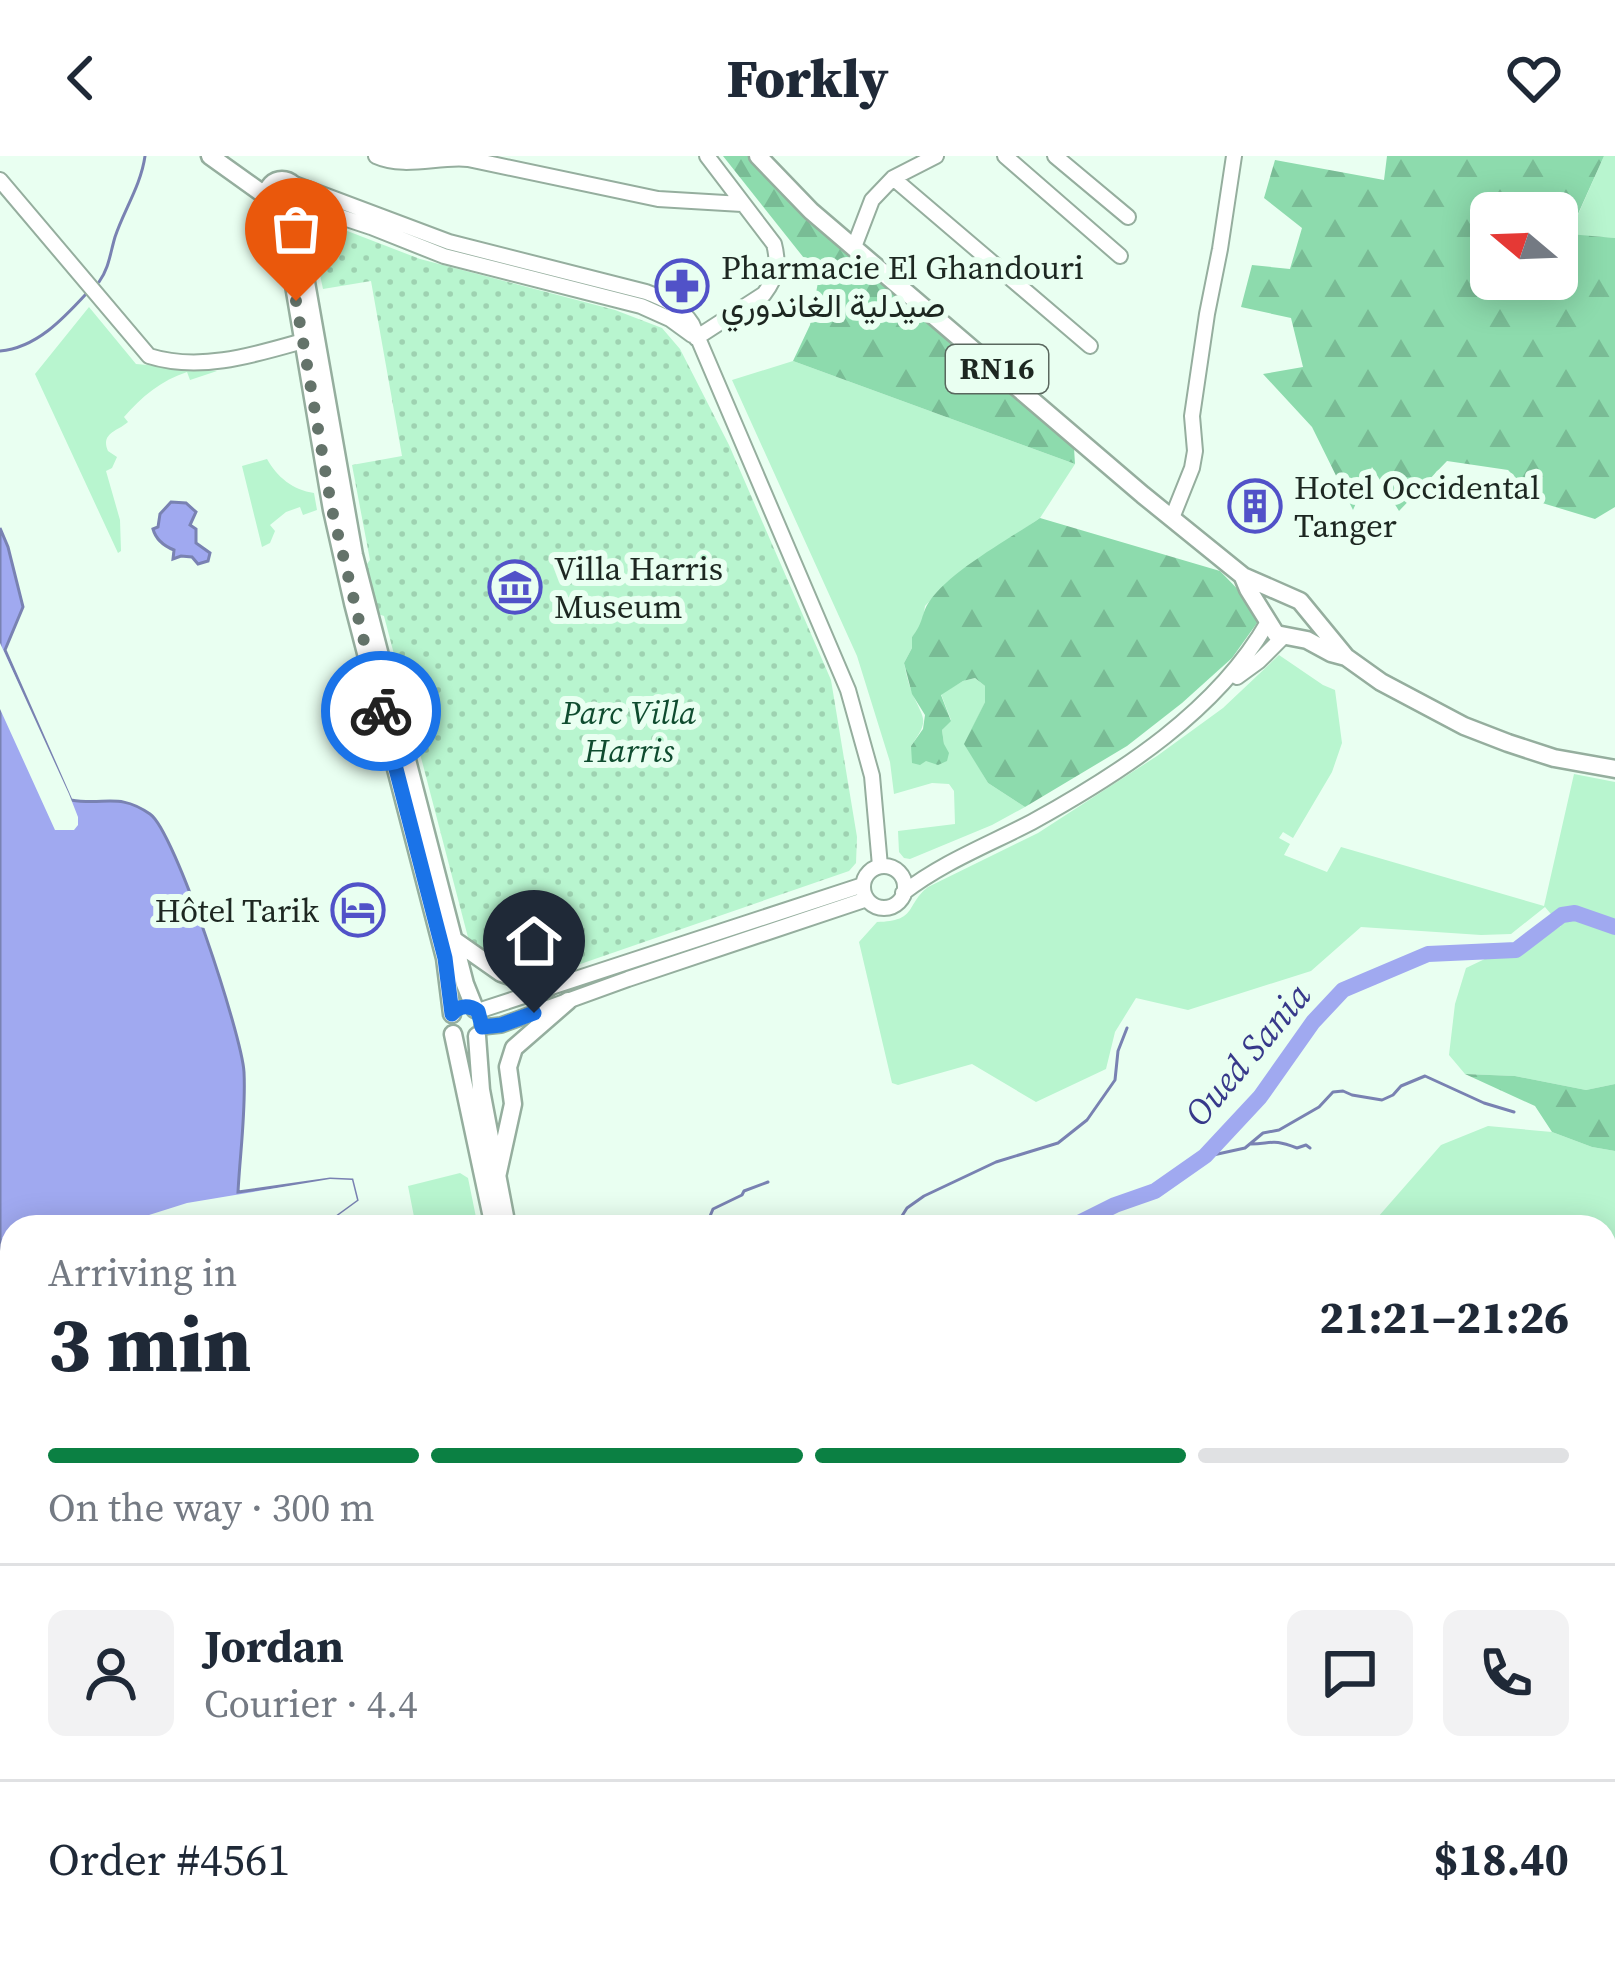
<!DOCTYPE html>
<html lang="en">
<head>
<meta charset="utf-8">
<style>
	body { margin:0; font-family:"Source Serif 4",Vazirmatn,serif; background:#f2f2f3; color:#1f2937; height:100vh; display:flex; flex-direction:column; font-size:45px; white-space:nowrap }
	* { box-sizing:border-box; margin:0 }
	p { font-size:39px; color:#747a83 }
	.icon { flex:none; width:66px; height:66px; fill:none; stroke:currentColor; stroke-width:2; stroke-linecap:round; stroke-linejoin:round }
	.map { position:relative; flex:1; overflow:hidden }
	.details { position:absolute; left:0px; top:1059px; width:1617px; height:747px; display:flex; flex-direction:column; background:#fff; border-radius:36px 36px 0 0; box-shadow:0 6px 30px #0003 }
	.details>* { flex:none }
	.needle { width:78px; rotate:289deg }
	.fabs { position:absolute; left:1470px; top:36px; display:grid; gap:24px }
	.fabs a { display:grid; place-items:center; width:108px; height:108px; border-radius:18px; background:#fff; box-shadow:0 6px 30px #0003; font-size:60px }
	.pin { position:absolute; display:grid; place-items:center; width:102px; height:102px; color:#fff; margin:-123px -51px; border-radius:50% 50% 50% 0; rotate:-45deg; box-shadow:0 0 12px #0007 }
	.pin .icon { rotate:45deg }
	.courier { position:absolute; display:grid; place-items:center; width:120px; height:120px; margin:-60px; border:9px solid #1a73e8; border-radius:50%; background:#fff; color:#222; box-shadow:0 3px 15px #0007 }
	.overview em { font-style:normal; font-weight:800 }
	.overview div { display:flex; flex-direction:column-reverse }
	.overview { display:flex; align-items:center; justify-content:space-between; height:204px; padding:0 48px }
	h1 { font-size:78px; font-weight:800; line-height:90px }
	.bar { display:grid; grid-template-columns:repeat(4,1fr); gap:18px 12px; align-content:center; height:144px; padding:0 48px }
	.bar i { height:15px; border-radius:9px; background:#e0e1e3 }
	.bar .selected { background:#0b8043 }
	.bar p { grid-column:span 4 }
	.line { display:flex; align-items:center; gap:30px; padding:0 48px; border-top:3px solid #e0e1e3 }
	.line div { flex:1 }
	.round { display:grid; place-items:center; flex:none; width:126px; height:126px; border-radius:18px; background:#f2f2f3 }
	header { display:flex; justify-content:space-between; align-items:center; height:156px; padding:0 48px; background:#fff; font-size:54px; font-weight:800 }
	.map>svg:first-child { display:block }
	.green { fill:#b8f5cf }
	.forest { fill:url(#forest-firs); fill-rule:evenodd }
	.park { fill:url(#park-dots) }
	.water { fill:#a0a9f0; stroke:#7982b2; stroke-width:3 }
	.pier { fill:#e9fff1 }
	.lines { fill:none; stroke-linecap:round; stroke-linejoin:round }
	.stream { stroke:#7982b2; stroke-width:3 }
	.river { stroke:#a0a9f0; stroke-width:16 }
	.minor-casing { stroke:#95ae9e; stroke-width:18 }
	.major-casing { stroke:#95ae9e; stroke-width:21 }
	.minor { stroke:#fff; stroke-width:14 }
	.major { stroke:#fff; stroke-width:16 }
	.done { stroke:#64736a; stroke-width:12; stroke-dasharray:0 21.6 }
	.route { stroke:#1a73e8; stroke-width:15 }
	.labels { text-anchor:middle; stroke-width:12; stroke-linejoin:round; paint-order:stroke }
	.shield { fill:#e9fff1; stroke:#5a685f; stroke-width:3 }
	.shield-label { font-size:30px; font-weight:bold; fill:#1d2721 }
	.poi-label { font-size:33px; fill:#1d2721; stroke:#e9fff1; text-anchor:start }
	.park-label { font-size:33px; font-style:italic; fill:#0f4c2f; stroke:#e9fff1 }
	.water-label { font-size:36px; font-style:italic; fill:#37398a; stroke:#e9fff1 }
</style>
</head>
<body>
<header><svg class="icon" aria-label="back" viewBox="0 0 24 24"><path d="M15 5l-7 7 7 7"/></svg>Forkly<svg class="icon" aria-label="heart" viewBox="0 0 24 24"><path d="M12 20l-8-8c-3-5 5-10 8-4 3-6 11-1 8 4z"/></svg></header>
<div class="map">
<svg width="1615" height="1805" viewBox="0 0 1615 1805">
	<defs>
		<pattern id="forest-firs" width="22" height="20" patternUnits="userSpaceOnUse" patternTransform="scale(3)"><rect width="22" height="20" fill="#8ddbad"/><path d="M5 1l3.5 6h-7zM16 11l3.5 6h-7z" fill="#79bc95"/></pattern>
		<pattern id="park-dots" width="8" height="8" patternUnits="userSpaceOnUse" patternTransform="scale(3)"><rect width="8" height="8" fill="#b8f5cf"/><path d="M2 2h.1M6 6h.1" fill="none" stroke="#9ed2b1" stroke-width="1.8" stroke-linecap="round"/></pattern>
	</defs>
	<rect width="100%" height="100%" fill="#e9fff1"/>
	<path class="green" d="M1604,0H1615V82L1569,79Z
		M89,151L136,208L217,215L190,224L187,216C162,224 141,241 124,261L128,266C118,275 100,277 108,295L117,301L112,312L106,315L120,364L121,395L118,397L35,218Z
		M793,205L1075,308L1040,362L951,423L925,450L922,469L912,481V492L904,507C906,516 908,527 912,536C923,564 931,562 911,590L944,588L942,574L951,564L941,538L963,525L975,522L985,530V546L965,588L988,627L1025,651L992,669L910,703L904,702L899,696L898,675L955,668L954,635L949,628L932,627L894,638L890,606L857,500L732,224Z
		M267,303C277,321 293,334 314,337L317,354L303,359L300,351L286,356L270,369L275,375L270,387L262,391L242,310Z
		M1279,499L1323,529L1335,534L1342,587L1332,616L1293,682L1283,676L1279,682L1290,688L1284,699L1327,716L1341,691L1544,750L1574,618L1615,626V928L1586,934L1515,920L1465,918L1449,899L1455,848L1466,812L1489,801L1514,800L1561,770L1545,751L1511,778L1481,779L1361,771L1311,815L1188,854L1136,842L1115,876L1106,913L1036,946L972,908L898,929L892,927L859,786L877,766C918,765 905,749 928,731L1038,677L1157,600L1223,552Z
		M1488,970L1552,976L1592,991L1615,995V1406L1605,1414V1071H1355L1378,1061L1441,989Z
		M460,1017L468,1022L478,1071H416L408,1030Z"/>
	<path class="forest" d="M723,0H751L954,188L1074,292L1075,308L793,205L810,169L819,121Z
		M1387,0H1604L1569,78L1615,82V351L1595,363L1539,346L1508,314L1447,305L1399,355L1372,311L1353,354L1312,271L1263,218L1303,211L1291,162L1241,151L1252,109L1290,113L1302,72L1264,42L1275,4L1384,24ZM1557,57V123H1491V57Z
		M1040,362L1220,415L1253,449L1257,456V467L1232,502L1182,547L1127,590L1025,651L988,627L964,588L985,546V530L975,522L963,525L941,539L951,565L942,574L944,588L949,597L947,605L938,609L926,605L920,609L912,607L911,590L923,573L925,559L912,538L904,507L912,492V481C924,466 921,458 929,446C950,415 1008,384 1040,362Z
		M1465,918L1515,920L1586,934L1615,928V995L1592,991L1552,976L1535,950Z"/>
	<path class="park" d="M311,61L420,103L615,154L662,172L680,193L729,289L831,524L857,681L856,707L849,715L537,823L517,818L470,789L384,460L378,458L367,408L370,404L352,309L402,300L371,125L323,133L309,68Z"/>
	<path class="water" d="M171,346L186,347L196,356L190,369L196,373V387L210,397L208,405L198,408L192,401L181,400L173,403L174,394C164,390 156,384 153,373L158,371L160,358Z
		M0,372L8,391L23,451L5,494L71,644C105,650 118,636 150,658C175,675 242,880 244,916C246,956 240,997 238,1036L330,1023L352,1024L357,1044L335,1060L309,1071H12V1794H503L505,1805H0Z"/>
	<path class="pier" d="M0,487L69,638L78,661V669L74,674H55L0,553Z
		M330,1023L352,1024L357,1044L335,1060L309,1071H111L187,1047Z"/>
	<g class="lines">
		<path class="stream" d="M99,126C109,112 110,98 115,81C124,54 141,29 145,0
			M0,195C36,192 63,163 86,138
			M1251,988C1274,987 1273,983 1297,992L1306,989L1310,992
			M1204,1001L1245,992L1263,977L1279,974L1319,951L1333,936L1343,935L1352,939L1382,944L1393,939L1401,930L1425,920L1484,947L1514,956
			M687,1071L708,1065L713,1053L742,1039L744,1035L768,1026
			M895,1071L907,1052L924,1040L996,1006L1058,987L1087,964L1115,924L1118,895L1127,872"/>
		<path class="river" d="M1071,1071L1115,1049L1155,1035L1205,1000L1260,941L1313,866L1343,834L1428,798L1516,794L1562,759L1575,757L1615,771"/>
		<g class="minor-casing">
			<path id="minor" d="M376,0C405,13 437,0 468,3L658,43L742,48
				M1005,0L1120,100
				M1055,0L1128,61
				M893,22L1090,190
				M0,24L149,200C200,216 254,199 303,185
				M292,27L449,86L646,136C665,143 681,151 692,168L848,534L872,620L880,710
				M296,46L371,71L444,100L641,150L670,163L692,179
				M854,91L872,44L893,22L936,0
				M696,182L764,138C777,121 779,107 774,88L707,0
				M1172,362L1192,312L1195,295L1192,260L1207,158L1220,93L1234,0
				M1237,521L1259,505L1283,481
				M863 731a21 21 0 1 1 42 0a21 21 0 1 1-42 0Z
				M903,737C943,706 988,689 1032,666C1121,617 1217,555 1268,466
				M478,855L863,729
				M482,871L501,869L628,823L867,743
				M1605,1422L1615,1415
				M1605,1574L1615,1577
				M1605,1669L1615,1674
				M1605,1780L1615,1783
				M978,1794L980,1805
				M1087,1794L1125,1805
				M1141,1794L1145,1805
				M1388,1794L1410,1805
				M905,1805V1794
				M1222,1805L1228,1794"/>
		</g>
		<g class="major-casing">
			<path id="major" d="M210,0L266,40
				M758,0L811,55L1143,339L1243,420L1300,445L1346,501L1381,526L1464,570L1508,587L1554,602L1615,613
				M267 39a15 15 0 1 1 30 0a15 15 0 1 1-30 0Z
				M296,46L300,92L354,399L465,828L475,853
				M278,55L286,82L332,354L353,447L445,802L452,858
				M1243,421L1248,433L1276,478L1307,484L1331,497L1346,501
				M454,784L501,817L548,832
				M453,878L494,1071
				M477,880L481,934L507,1071
				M497,1021L513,948L508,911L514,892L568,845
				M671,1794L674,1805"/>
		</g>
		<use href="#minor" class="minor"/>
		<use href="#major" class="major"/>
	</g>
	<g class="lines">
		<path class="done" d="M296,145L332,354L381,555"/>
		<path class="route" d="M381,555L445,802L452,858C459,849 469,849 478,855L482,871L501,869L534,857"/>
	</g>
	<defs>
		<g id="pharmacy-ring" transform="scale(2.7)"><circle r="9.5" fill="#e9fff1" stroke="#5152c8" stroke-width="1.5"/><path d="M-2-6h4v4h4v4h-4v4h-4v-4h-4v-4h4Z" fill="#5152c8"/></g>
		<g id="building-ring" transform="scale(2.7)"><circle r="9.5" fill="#e9fff1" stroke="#5152c8" stroke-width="1.5"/><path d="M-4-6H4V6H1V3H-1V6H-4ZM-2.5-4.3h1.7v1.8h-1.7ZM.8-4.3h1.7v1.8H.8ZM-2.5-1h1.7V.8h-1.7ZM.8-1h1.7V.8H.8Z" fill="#5152c8"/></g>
		<g id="museum-ring" transform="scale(2.7)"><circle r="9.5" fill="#e9fff1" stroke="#5152c8" stroke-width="1.5"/><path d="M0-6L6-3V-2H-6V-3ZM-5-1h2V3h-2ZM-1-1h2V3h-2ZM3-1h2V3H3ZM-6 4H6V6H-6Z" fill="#5152c8"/></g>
		<g id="hotel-ring" transform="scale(2.7)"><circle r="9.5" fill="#e9fff1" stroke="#5152c8" stroke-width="1.5"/><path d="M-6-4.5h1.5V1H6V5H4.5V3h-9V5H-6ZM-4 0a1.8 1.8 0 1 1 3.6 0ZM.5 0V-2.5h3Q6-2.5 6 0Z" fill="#5152c8"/></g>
	</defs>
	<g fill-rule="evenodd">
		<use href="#pharmacy-ring" x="682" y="130"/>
		<use href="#building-ring" x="1255" y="350"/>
		<use href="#museum-ring" x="515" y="431"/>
		<use href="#hotel-ring" x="358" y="754"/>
	</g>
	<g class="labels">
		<rect class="shield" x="946" y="189" width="102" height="48" rx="9"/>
		<g class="shield-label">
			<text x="997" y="223">RN16</text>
		</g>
		<g class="poi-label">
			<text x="721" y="123">Pharmacie El Ghandouri<tspan x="721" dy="38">صيدلية الغاندوري</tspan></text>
			<text x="1294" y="343">Hotel Occidental<tspan x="1294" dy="38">Tanger</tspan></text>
			<text x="554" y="424">Villa Harris<tspan x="554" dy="38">Museum</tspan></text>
			<text x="319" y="766" text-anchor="end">Hôtel Tarik</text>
		</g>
		<g class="park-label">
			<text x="629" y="568">Parc Villa<tspan x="629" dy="38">Harris</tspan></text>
		</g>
		<g class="water-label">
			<text transform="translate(1247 898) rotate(-50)" y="13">Oued Sania</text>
		</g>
	</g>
</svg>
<div class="fabs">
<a><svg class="needle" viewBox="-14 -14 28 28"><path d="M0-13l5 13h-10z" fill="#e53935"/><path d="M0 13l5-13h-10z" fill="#747a83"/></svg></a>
</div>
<div class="pin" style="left:296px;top:145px;background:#ea580c"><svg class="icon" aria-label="bag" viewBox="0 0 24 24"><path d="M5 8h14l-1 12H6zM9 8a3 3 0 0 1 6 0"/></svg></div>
<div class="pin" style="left:534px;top:857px;background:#1f2937"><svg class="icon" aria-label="home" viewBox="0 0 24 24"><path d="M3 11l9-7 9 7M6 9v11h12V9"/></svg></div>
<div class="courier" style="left:381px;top:555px"><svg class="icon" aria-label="bike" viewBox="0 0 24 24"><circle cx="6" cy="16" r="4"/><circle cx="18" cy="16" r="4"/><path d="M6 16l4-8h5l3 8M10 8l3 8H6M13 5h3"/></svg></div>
<section class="details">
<div class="overview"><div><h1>3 min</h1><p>Arriving in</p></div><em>21:21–21:26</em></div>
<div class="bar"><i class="selected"></i><i class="selected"></i><i class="selected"></i><i></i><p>On the way · 300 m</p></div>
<div class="line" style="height:216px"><a class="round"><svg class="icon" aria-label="person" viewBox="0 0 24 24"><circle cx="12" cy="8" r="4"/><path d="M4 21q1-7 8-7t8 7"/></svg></a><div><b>Jordan</b><p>Courier · 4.4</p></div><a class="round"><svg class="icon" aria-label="chat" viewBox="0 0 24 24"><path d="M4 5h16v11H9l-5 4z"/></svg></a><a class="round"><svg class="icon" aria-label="phone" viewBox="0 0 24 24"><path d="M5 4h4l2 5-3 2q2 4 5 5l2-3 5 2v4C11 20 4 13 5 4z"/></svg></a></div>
<div class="line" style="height:156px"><div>Order #4561</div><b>$18.40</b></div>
</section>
</div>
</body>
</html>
